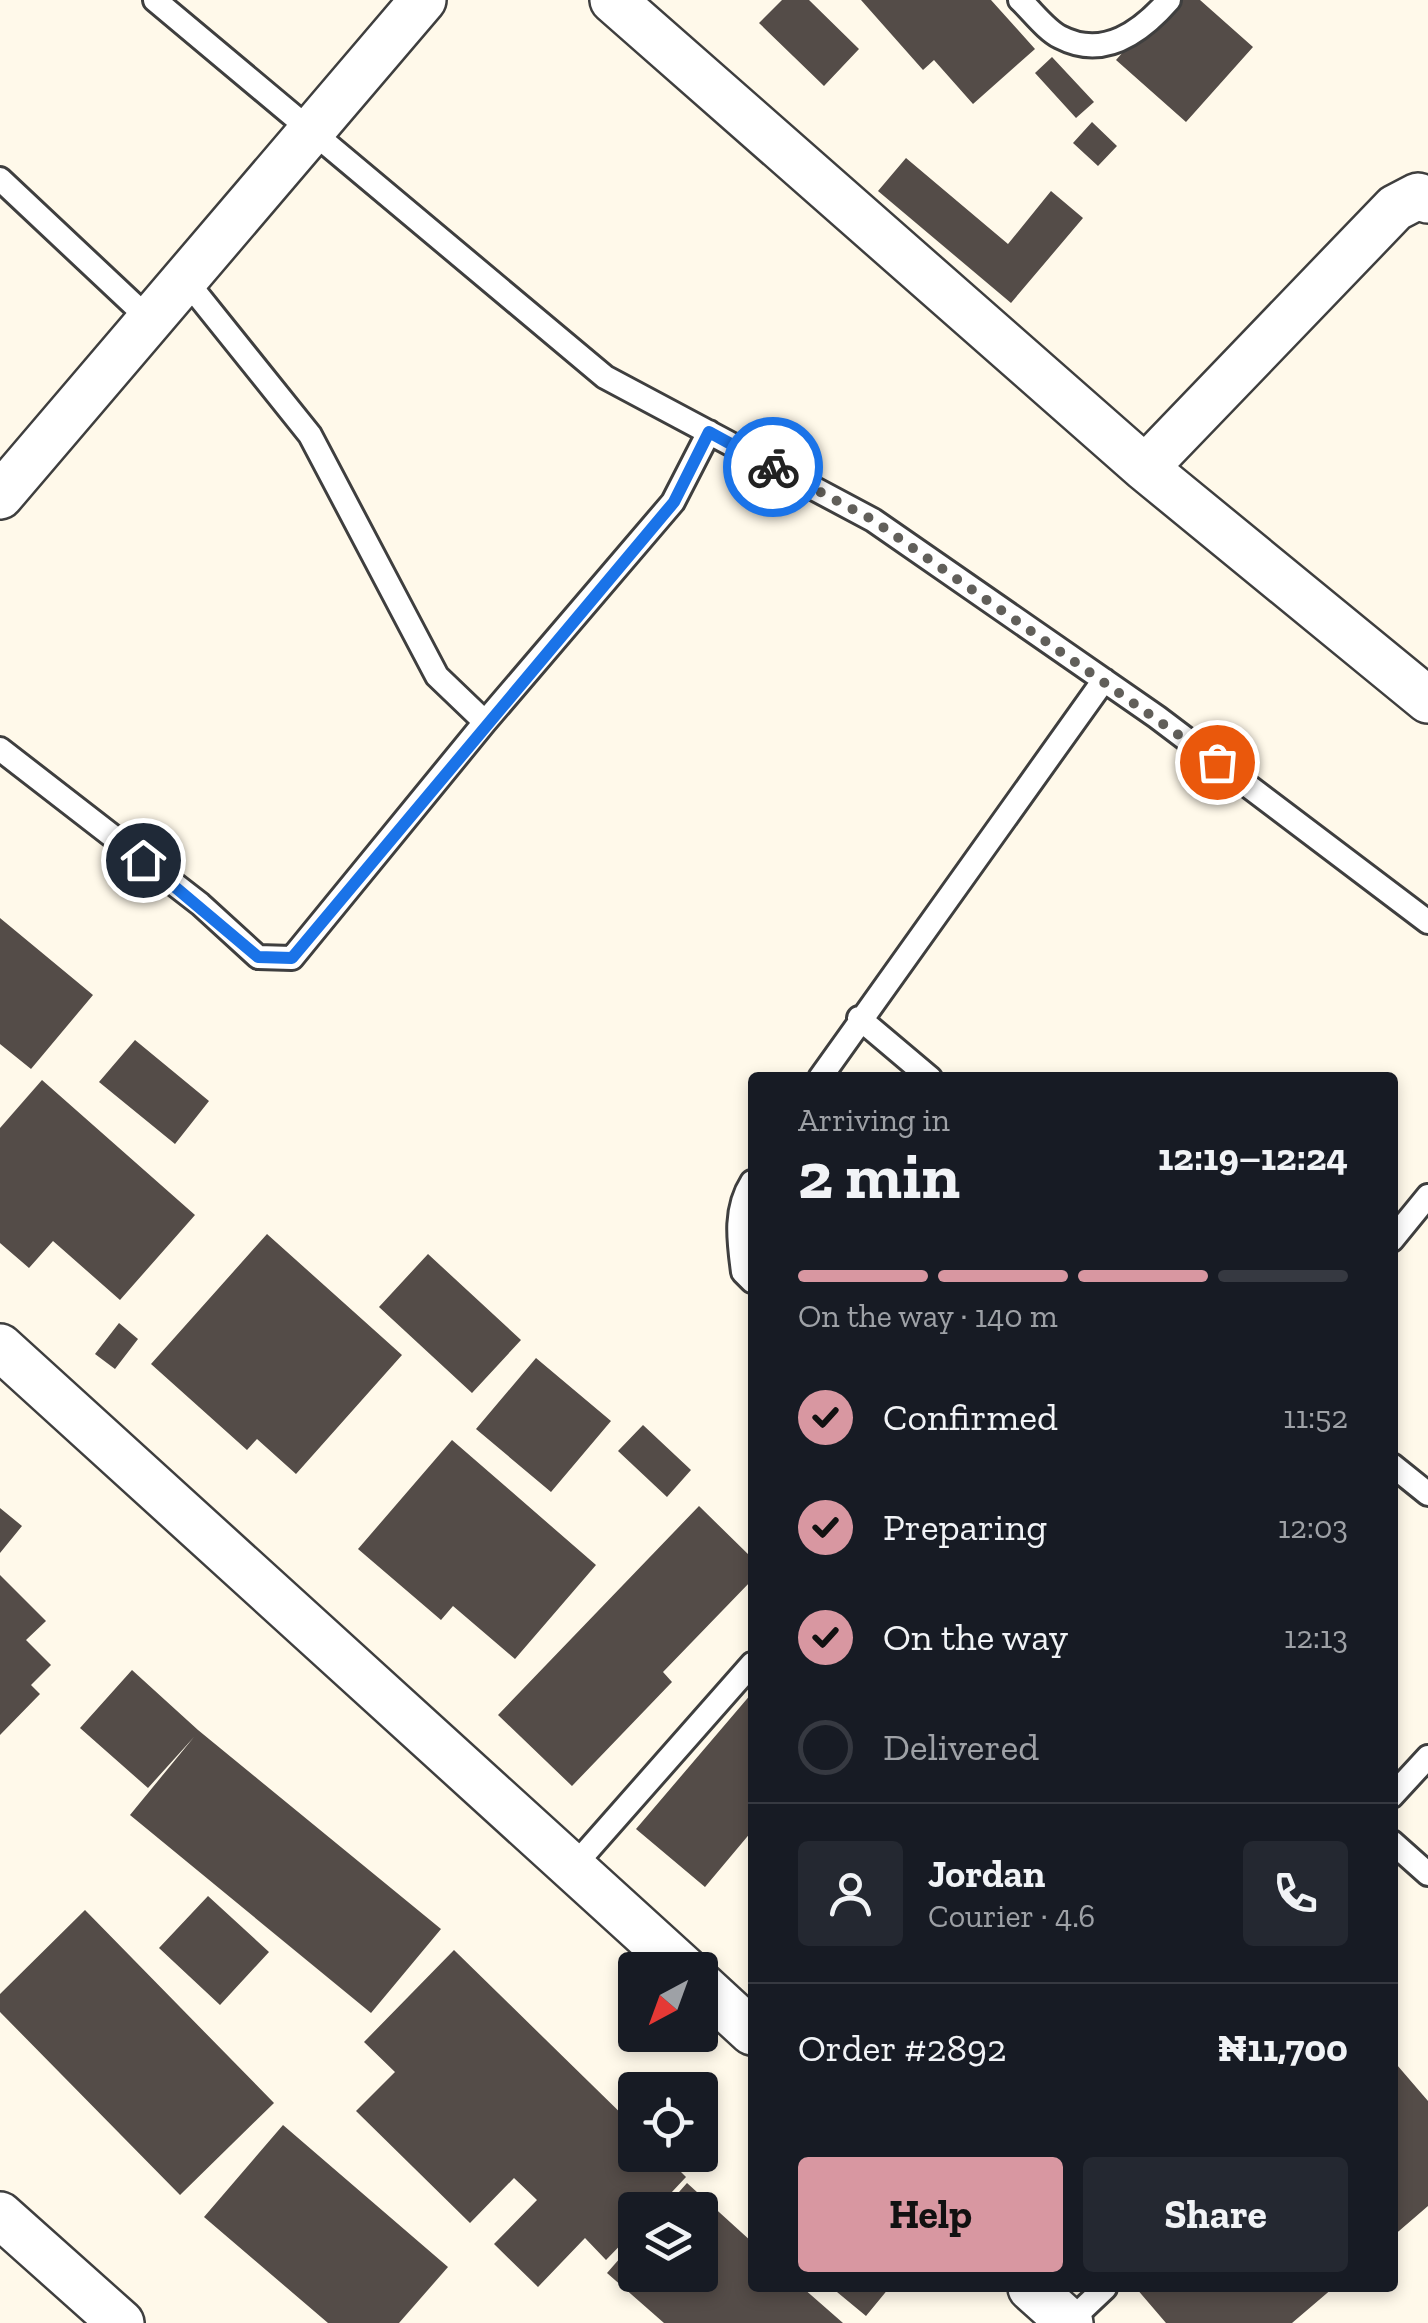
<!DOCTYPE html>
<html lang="en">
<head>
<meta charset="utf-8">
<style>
	body { margin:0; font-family:"Zilla Slab",serif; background:#242831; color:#f1f3f6; height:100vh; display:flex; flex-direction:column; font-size:38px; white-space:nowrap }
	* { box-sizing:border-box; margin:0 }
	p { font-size:32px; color:#9ea1a6 }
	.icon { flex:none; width:55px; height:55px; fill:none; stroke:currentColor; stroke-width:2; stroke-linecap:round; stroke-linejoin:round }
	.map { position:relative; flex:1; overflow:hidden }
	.panel { position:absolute; left:748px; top:1072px; width:650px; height:1220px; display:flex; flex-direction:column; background:#171b24; border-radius:10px; box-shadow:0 5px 15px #0003 }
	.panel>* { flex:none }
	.needle { width:65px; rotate:221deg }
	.controls { position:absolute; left:618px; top:1952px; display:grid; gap:20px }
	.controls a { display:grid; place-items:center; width:100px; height:100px; border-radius:10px; background:#171b24; box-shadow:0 5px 15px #0003; font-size:50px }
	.pin { position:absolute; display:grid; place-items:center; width:85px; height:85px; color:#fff; margin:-42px; border:5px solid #fff; border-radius:50%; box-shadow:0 2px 10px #0007 }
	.courier { position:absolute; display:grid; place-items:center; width:100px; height:100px; margin:-50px; border:8px solid #1a73e8; border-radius:50%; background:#fff; color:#222; box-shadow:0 2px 12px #0007 }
	.overview em { font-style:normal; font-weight:800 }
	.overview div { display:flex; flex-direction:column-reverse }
	.overview { display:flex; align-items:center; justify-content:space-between; height:170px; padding:0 50px }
	h1 { font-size:65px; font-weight:800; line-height:75px }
	.bar { display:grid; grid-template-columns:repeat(4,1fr); gap:15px 10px; align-content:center; height:120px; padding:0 50px }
	.bar i { height:12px; border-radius:8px; background:#363941 }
	.bar .selected { background:#d897a1 }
	.bar p { grid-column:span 4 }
	.line { display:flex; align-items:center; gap:25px; padding:0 50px; border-top:2px solid #363941 }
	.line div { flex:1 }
	.round { display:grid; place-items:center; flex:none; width:105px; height:105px; border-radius:10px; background:#242831 }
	ol { padding:0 50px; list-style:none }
	li { display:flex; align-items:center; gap:30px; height:110px }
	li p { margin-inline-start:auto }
	li .icon { padding:10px; border-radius:50%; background:#d897a1; color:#111; stroke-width:4 }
	li:last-child { color:#9ea1a6 }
	li i { width:55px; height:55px; border:5px solid #363941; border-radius:50% }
	.button { display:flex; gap:20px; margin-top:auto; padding:20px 50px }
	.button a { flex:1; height:115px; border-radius:10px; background:#d897a1; color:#111; font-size:40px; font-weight:800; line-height:115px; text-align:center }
	.button a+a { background:#242831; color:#f1f3f6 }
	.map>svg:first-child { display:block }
	.building { fill:#544c48 }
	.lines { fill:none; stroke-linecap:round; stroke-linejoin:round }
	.lane-casing { stroke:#3f3f3f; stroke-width:28 }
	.street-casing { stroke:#3f3f3f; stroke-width:50 }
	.lane { stroke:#fff; stroke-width:22 }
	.street { stroke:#fff; stroke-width:45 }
	.done { stroke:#615f5a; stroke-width:10; stroke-dasharray:0 18 }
	.route { stroke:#1a73e8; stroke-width:12 }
</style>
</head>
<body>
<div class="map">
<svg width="1428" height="2323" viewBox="0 0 1428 2323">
	<rect width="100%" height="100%" fill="#fff9ea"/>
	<path class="building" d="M782,0H809L859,49L824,86L759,23Z
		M861,0H991L1035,49L973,104L934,60L923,70Z
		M1169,0H1200L1253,47L1186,122L1116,60Z
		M1052,57L1094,102L1076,118L1035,73Z
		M1092,122L1117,146L1098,166L1073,143Z
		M906,158L1008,244L1051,191L1083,218L1011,303L878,191Z
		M0,918L93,995L31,1069L0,1044Z
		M135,1040L209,1101L175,1144L99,1082Z
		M42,1080L195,1215L120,1300L53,1241L29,1268L0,1243V1128Z
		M267,1234L402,1355L296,1474L257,1439L247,1450L151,1364Z
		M428,1254L521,1340L472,1393L379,1307Z
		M119,1323L138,1339L115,1369L95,1354Z
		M536,1358L611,1421L551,1492L476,1429Z
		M643,1425L691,1470L667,1497L618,1451Z
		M452,1440L596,1565L515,1659L453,1606L441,1620L358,1549Z
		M699,1506L752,1558V1580L663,1672L672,1682L572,1786L498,1715Z
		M0,1508L22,1526L0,1553Z
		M0,1575L46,1621L26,1640L51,1665L31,1685L40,1694L0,1735Z
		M132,1670L198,1730L441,1929L371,2013L130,1815L194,1737L148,1788L80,1728Z
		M752,1693V1831L705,1887L636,1829Z
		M208,1896L269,1952L220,2005L159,1948Z
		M85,1910L274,2103L180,2195L0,2012V1994Z
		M454,1950L635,2127V2155H664L686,2177L655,2210H635V2230L606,2260L585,2238L538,2287L494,2244L537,2200L514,2178L470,2223L356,2111L395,2072L364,2042Z
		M1397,2065L1428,2101V2206L1392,2237V2069Z
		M283,2125L448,2267L399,2323H328L204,2217Z
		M687,2183L752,2242V2288H803L843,2323H664L607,2273L635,2241V2275H700V2210H663Z
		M841,2288H889L866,2316L837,2292Z
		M1136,2288H1333L1292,2323H1166Z"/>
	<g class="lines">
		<g class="lane-casing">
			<path id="lane" d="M155,0L605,377L873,520L1157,717L1428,922
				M1020,0C1032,11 1046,30 1060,37C1104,60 1142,31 1169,0
				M0,179L149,319
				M485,722L673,502L709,432
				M0,749L200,904L258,957L292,958L485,722L437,676L310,435L184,278
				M859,1018L930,1078
				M820,1078L1104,680
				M752,1182C734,1210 739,1241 743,1272L752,1281
				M1392,1240L1428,1196
				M1392,1465L1428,1494
				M1392,1796L1428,1757
				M1392,1842L1428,1874
				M573,1867L752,1664
				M1069,2322L1105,2288"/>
		</g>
		<g class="street-casing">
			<path id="street" d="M613,0L1145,468L1428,700
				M1145,468L1395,208L1418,196L1428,200
				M0,496L423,0
				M0,1347L685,1970
				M700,1984L752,2032
				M0,2215L121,2323
				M1031,2288L1070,2323"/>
		</g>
		<use href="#lane" class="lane"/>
		<use href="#street" class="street"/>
	</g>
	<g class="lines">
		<path class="done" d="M773,467L873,520L1217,762"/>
		<path class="route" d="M143,860L258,957L292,958L674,502L709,432L773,467"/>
	</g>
</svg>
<div class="controls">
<a><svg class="needle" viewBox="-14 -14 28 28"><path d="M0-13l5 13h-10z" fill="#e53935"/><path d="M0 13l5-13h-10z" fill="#9ea1a6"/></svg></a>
<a><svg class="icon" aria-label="locate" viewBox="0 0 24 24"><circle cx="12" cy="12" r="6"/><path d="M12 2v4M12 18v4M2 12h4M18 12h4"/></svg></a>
<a><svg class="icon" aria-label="layers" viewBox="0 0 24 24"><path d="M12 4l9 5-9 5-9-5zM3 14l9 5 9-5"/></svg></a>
</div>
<div class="pin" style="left:1217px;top:762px;background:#ea580c"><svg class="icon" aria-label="bag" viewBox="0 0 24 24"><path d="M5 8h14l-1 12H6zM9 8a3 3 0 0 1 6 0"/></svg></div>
<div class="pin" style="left:143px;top:860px;background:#1f2937"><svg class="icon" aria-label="home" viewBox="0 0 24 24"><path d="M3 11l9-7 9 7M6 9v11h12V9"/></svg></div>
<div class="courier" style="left:773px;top:467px"><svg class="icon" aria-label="bike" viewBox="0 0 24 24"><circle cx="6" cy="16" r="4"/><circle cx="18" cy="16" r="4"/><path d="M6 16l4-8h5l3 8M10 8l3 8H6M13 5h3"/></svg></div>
<section class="panel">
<div class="overview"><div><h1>2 min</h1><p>Arriving in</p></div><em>12:19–12:24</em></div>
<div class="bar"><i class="selected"></i><i class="selected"></i><i class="selected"></i><i></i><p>On the way · 140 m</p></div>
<ol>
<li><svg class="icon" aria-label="check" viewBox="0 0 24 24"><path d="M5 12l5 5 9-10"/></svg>Confirmed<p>11:52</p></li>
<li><svg class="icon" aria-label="check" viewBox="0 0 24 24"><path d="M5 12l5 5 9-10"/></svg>Preparing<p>12:03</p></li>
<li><svg class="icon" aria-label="check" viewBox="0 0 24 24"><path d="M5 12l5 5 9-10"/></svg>On the way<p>12:13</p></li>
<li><i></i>Delivered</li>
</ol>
<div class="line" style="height:180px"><a class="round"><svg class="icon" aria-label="person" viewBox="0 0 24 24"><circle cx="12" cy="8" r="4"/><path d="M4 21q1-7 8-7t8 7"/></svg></a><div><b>Jordan</b><p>Courier · 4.6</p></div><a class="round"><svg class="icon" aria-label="phone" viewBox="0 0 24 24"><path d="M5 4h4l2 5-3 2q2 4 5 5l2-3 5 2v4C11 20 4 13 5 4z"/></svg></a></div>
<div class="line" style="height:130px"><div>Order #2892</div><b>₦11,700</b></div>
<div class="button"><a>Help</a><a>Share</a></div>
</section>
</div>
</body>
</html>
